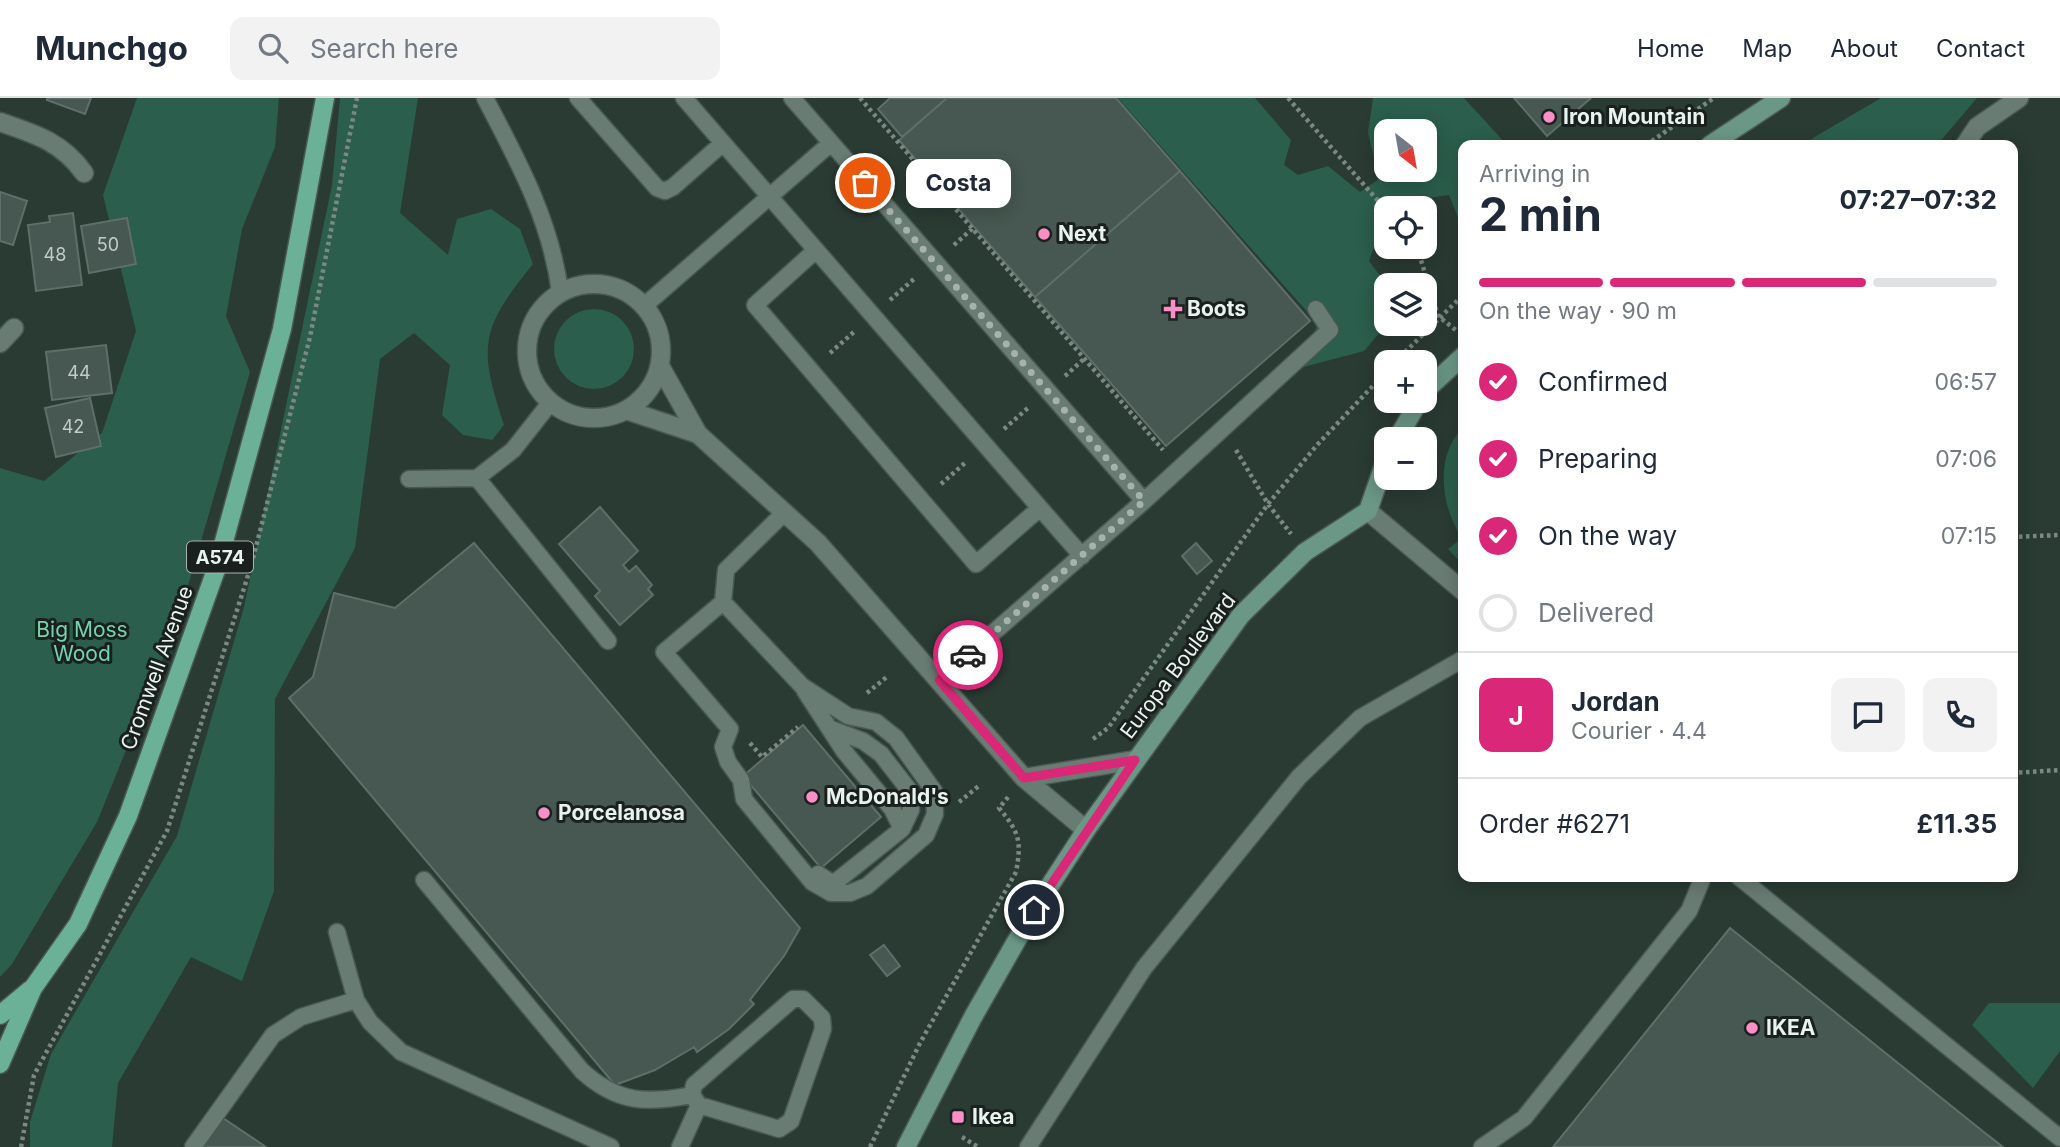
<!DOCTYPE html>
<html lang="en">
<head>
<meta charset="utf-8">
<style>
	body { margin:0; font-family:Inter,sans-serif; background:#f2f2f3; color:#1f2937; height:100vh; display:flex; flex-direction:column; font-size:26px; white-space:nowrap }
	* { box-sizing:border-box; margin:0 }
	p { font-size:23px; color:#747a83 }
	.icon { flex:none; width:38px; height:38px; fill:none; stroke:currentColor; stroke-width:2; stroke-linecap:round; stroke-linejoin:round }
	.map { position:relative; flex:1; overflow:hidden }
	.panel { position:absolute; left:1458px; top:42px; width:560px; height:742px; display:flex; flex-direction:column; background:#fff; border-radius:14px; box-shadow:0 4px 18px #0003 }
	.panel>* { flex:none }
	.needle { width:46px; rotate:149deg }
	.fabs { position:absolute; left:1374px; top:21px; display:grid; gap:14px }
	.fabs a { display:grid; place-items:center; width:63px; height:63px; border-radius:14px; background:#fff; box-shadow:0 4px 18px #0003; font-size:35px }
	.pin { position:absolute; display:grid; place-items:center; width:60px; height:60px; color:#fff; margin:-30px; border:4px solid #fff; border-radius:50%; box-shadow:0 2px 7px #0007 }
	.courier { position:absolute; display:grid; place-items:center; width:70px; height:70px; margin:-35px; border:5px solid #db2777; border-radius:50%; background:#fff; color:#222; box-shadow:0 2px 9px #0007 }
	.bubble { position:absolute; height:49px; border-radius:14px; background:#fff; box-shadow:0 4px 18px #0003; font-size:23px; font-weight:700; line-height:49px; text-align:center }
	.headline em { font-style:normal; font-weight:700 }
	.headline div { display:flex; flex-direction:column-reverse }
	.headline { display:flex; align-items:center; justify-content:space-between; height:119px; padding:0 21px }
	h1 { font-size:46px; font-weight:700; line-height:52px }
	.bar { display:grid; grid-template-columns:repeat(4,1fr); gap:10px 7px; align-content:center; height:84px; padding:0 21px }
	.bar i { height:9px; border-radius:5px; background:#e0e1e3 }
	.bar .selected { background:#db2777 }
	.bar p { grid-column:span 4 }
	.line { display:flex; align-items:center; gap:18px; padding:0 21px; border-top:2px solid #e0e1e3 }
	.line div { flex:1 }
	.round { display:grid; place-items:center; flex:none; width:74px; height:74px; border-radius:14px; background:#f2f2f3 }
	ol { padding:0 21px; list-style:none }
	li { display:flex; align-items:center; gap:21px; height:77px }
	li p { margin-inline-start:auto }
	li .icon { padding:7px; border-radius:50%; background:#db2777; color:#fff; stroke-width:4 }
	li:last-child { color:#747a83 }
	li i { width:38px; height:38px; border:4px solid #e0e1e3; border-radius:50% }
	header { display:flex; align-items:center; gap:42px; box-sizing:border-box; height:98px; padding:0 35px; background:#fff; border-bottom:2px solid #e0e1e3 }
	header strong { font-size:33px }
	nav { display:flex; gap:38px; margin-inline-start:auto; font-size:24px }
	.search { width:490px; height:63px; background:#f2f2f3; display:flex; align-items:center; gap:18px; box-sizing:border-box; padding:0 24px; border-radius:14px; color:#747a83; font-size:26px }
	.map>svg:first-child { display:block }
	.green { fill:#2b5e4c; fill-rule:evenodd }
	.building { fill:#465851; stroke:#5d6f68; stroke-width:2 }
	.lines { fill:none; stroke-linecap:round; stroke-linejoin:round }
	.lane-casing { stroke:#4a5853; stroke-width:19 }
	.street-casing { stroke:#4a5853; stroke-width:21 }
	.secondary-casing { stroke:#4a5853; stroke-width:21 }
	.primary-casing { stroke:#4a5853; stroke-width:21 }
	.path { stroke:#7b8983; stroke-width:4.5; stroke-dasharray:3.5 3.5; stroke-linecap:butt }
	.lane { stroke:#697c74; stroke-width:16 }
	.street { stroke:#697c74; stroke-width:18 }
	.secondary { stroke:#6a9786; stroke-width:18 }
	.primary { stroke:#6bb198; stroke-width:18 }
	.done { stroke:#a6b2ad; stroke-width:7; stroke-dasharray:0 12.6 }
	.route { stroke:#db2777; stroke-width:9 }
	.poi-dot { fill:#fa8fc7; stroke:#19201d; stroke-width:2.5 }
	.labels { text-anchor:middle; stroke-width:6; stroke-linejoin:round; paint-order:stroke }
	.number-label { font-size:18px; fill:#c0ccc7 }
	.shield { fill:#19201d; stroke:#aab3af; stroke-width:2 }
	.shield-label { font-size:19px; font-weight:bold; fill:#e8f2ee }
	.poi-label { font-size:21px; font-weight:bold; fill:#e8f2ee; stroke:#19201d; text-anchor:start }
	.park-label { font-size:21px; fill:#73d4b1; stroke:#19201d }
	.street-label { font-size:21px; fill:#e8f2ee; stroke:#19201d }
</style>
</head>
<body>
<header>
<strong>Munchgo</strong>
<div class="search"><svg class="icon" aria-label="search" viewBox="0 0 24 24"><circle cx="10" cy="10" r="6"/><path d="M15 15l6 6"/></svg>Search here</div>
<nav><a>Home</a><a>Map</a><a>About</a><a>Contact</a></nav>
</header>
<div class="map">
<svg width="2060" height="1049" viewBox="0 0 2060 1049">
	<rect width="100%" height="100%" fill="#2a3b34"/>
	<path class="green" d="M137,0H279L275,49L242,131L226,218L250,274L177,526L97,724L12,866L0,879V370L44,383L102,335L136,233L103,97Z
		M340,0H418L400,115L448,157L457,121L491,111L520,131L533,166C480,231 478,248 504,327L492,342L463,337L442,317L450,267L414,235L380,261L355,450L275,601L274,793L242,883L191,859L118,985L112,1049H30V1024L51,956L177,738L244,509L332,87Z
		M1118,0H1255L1291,42L1284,67L1298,77L1328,68L1360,94L1379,81L1368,35L1373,0H1464L1507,47H1463V132L1449,97L1389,106L1369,163L1387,187V226L1364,253L1296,271L1318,226ZM1386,33H1424V72H1386Z
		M1881,0H1977L1938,46L1801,47Z
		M554 251a40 40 0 1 1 80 0a40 40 0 1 1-80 0Z
		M1463,330V467L1448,451L1462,440C1441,409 1434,358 1463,330Z
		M1989,905H2060V953L2033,990L1972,927Z"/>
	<path class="building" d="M47,0H91L85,16L47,2Z
		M890,0H947L902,39L878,11Z
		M947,0H1116L1180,73L1035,199L899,42Z
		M1514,0H1591L1547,38Z
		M1180,73L1310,223L1166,348L1035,199Z
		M0,94L27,103L13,147L0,143Z
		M73,115L82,187L36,193L28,127L50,124L49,118Z
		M127,120L136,166L89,175L81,128Z
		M106,247L112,295L52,302L46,254Z
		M90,300L101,348L56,359L45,310Z
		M600,409L638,453L623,467L629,474L636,468L652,487L648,491L653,497L620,527L595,498L600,493L559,446Z
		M474,445L800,830L784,858L750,902L754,906L729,931L697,954L694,949L655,972L615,987L289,600L313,579L334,495L395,510Z
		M1196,445L1212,463L1197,476L1182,458Z
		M803,627L881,719L821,770L743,678Z
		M1730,830L1980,1031L2003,1049H1553Z
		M884,847L900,868L887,878L870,857Z
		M220,1018L266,1049H199Z"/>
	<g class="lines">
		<g class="lane-casing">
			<path id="lane" d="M485,0C518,63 551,123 560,194
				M578,0L657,90L665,93L673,89L723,45L816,152L755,207L976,466L1040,410L1082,458
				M684,0L723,45
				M792,0L1144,403
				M816,152L1040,410
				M644,208L831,45
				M477,380L608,543
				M409,381L477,380L513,352L550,305
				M723,504L802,588L848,618L876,624L896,640L934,693L935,716L926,737L867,788L850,795H831L812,784L744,701L741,682L728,664L723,649L730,631L664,554L723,504L726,472L785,414
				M939,582L1144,403L1330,232L1316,211
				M805,593L844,653L892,711L902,731L833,786L818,776
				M831,631L863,643L881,656L909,692L911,712L902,731
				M1739,779L2060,1040
				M424,782L582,973C617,1005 647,1006 692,997
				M337,834L356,902L370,924L401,954L611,1049
				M793,901H803L822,920L823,931L791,1023L779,1031L699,1007L692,997L694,987Z
				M193,1049L273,937L301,919L356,902
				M680,1049L699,1007
				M1028,1049L1144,870L1299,679L1360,620L1463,561
				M1482,1049L1524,1020L1689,813L1703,779"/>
		</g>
		<g class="street-casing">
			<path id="street" d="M0,24C35,36 62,44 84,75
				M1965,47L1977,29L2019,0
				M527 253a67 67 0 1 1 134 0a67 67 0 1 1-134 0Z
				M0,245L14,230
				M660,268L698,336L818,445L1024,680L1086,732
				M626,312L698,336
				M1368,413L1463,493
				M1024,680L1135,662"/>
		</g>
		<g class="secondary-casing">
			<path id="secondary" d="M1710,47L1781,0
				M1424,294L1463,258
				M1397,341L1419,303
				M906,1049L973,919L1034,812L1086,732L1241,517L1305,454L1368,413L1386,361"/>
		</g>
		<g class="primary-casing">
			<path id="primary" d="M0,917L30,892
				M0,966L33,890L78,826L128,718L217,469L282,231L325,0"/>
		</g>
		<path class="path" d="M860,0L1163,352
			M1288,0L1386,112
			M1646,47L1714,0
			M954,147L973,130
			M1417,149L1438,218L1457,233
			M890,202L915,180
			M830,255L855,233
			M1395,264L1463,197
			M1065,278L1085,260
			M1004,331L1029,309
			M1236,352L1268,406L1291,436
			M941,386L966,364
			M2012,439L2060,437
			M867,595L888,578
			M1093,641L1108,630L1268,406L1317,347L1386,274
			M750,645L762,659L798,629
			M2012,675L2060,672
			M959,704L980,687
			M962,1039L978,1049
			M21,1049L34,977L167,733L251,468L310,239L357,0
			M870,1049L920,945L1016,774C1022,743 1019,734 999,710L1009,698"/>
		<use href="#lane" class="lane"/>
		<use href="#street" class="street"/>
		<use href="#secondary" class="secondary"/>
		<use href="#primary" class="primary"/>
	</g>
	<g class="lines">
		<path class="done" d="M865,85L1144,403L968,557"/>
		<path class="route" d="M968,557L939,582L1024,680L1135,662L1034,812"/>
	</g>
	<g class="poi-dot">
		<circle cx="1549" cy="19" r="7"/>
		<circle cx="1044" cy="136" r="7"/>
		<path d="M1169.5 200.5h7v7h7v7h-7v7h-7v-7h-7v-7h7z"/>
		<circle cx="812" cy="699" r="7"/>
		<circle cx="544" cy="715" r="7"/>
		<circle cx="1752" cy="930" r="7"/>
		<rect x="951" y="1012" width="14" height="14" rx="3.5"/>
	</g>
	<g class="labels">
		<g class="number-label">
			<text x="108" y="153">50</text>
			<text x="55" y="163">48</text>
			<text x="79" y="281">44</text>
			<text x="73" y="335">42</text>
		</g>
		<rect class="shield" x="187" y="443.5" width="66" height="31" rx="5"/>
		<g class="shield-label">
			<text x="220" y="466">A574</text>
		</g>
		<g class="poi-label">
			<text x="1563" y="26">Iron Mountain</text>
			<text x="1058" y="143">Next</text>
			<text x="1187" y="218">Boots</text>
			<text x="826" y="706">McDonald's</text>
			<text x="558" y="722">Porcelanosa</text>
			<text x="1766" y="937">IKEA</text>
			<text x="972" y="1026">Ikea</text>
		</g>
		<g class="park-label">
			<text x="82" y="539">Big Moss<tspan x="82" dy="24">Wood</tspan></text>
		</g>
		<g class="street-label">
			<text transform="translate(1178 568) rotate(-53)" y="7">Europa Boulevard</text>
			<text transform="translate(157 570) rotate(-70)" y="7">Cromwell Avenue</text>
		</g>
	</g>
</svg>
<div class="fabs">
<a><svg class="needle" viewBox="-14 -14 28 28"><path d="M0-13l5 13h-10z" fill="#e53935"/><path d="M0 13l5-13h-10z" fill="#747a83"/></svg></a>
<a><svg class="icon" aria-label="locate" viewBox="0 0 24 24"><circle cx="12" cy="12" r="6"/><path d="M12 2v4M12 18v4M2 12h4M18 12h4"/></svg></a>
<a><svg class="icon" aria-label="layers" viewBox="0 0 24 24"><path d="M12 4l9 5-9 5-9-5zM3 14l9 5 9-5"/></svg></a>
<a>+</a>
<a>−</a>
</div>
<div class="pin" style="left:865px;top:85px;background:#ea580c"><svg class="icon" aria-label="bag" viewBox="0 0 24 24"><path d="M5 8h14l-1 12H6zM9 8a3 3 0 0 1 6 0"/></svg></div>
<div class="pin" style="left:1034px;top:812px;background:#1f2937"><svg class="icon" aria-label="home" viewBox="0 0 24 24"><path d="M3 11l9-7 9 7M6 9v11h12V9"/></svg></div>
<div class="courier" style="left:968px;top:557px"><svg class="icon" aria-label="car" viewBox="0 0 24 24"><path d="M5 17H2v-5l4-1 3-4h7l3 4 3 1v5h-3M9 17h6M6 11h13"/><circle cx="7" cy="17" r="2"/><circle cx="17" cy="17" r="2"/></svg></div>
<div class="bubble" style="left:906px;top:61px;width:105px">Costa</div>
<section class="panel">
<div class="headline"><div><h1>2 min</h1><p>Arriving in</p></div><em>07:27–07:32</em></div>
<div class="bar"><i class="selected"></i><i class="selected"></i><i class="selected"></i><i></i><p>On the way · 90 m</p></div>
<ol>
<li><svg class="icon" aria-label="check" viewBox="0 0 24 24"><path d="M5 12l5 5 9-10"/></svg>Confirmed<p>06:57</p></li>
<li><svg class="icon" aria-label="check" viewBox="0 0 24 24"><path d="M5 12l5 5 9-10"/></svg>Preparing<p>07:06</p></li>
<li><svg class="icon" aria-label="check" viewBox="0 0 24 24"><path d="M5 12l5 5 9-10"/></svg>On the way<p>07:15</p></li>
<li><i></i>Delivered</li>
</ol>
<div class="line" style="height:126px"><b class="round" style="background:#db2777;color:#fff">J</b><div><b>Jordan</b><p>Courier · 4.4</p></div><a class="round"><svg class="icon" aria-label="chat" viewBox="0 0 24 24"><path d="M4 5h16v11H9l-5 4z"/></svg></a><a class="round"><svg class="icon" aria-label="phone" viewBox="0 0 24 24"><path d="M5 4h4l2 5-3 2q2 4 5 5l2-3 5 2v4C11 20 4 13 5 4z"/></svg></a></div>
<div class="line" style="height:91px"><div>Order #6271</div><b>£11.35</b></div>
</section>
</div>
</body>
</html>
